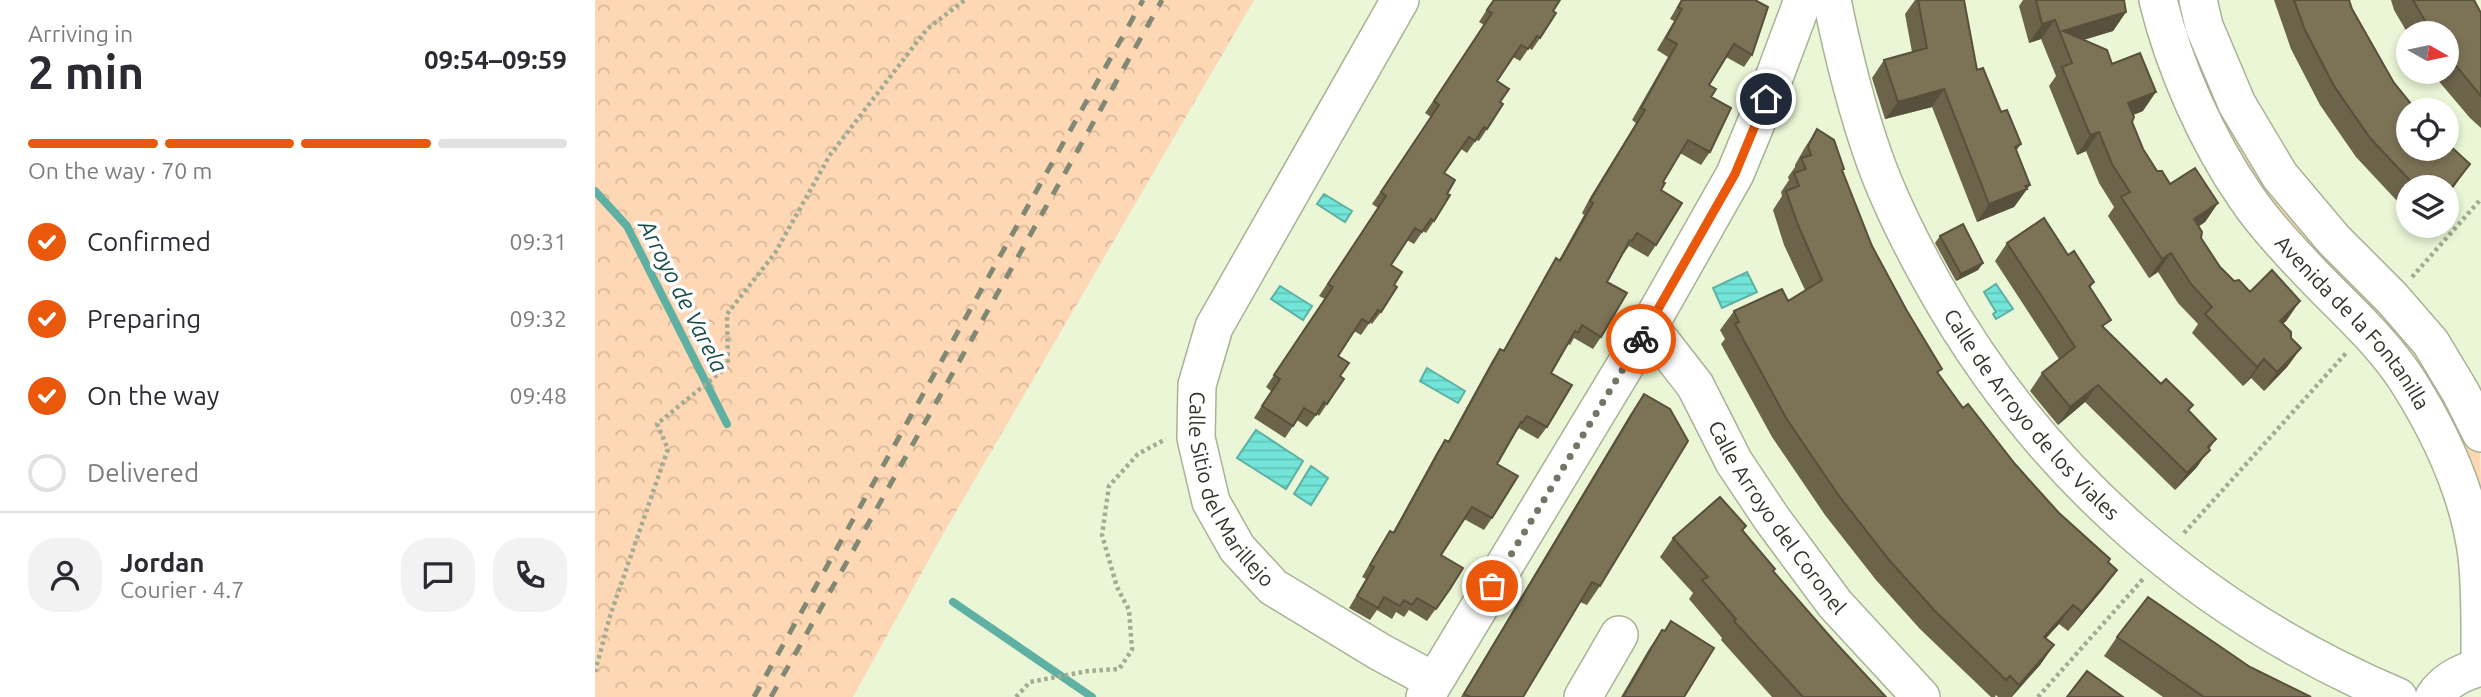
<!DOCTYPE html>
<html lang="en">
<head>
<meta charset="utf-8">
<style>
	body { margin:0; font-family:Ubuntu,sans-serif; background:#f2f2f3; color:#2b2b33; height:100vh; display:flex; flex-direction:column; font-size:26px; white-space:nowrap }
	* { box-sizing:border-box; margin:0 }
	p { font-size:23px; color:#7c7c81 }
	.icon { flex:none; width:38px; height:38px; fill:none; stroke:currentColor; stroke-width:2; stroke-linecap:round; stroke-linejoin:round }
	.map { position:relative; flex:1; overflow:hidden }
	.drawer { display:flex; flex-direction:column; background:#fff; width:595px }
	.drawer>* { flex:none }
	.needle { width:46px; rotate:99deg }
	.tools { position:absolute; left:1801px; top:21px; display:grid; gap:14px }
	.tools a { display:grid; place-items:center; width:63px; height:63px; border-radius:50%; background:#fff; box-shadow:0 4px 10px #0003; font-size:35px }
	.pin { position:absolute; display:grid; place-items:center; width:60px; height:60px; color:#fff; margin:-30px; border:4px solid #fff; border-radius:50%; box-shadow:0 2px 7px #0007 }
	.courier { position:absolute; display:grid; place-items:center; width:70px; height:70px; margin:-35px; border:5px solid #ea580c; border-radius:50%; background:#fff; color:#222; box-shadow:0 2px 9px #0007 }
	.overview em { font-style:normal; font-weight:700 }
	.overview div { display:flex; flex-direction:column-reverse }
	.overview { display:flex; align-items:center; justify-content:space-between; height:119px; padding:0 28px }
	h1 { font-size:46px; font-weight:700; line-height:52px }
	.bar { display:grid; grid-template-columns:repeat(4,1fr); gap:10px 7px; align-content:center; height:84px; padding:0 28px }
	.bar i { height:9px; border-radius:5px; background:#e1e1e2 }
	.bar .selected { background:#ea580c }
	.bar p { grid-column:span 4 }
	.line { display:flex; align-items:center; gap:18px; padding:0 28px; border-top:2px solid #e1e1e2 }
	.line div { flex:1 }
	.round { display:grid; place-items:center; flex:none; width:74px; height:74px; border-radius:28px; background:#f2f2f3 }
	ol { padding:0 28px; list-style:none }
	li { display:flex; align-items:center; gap:21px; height:77px }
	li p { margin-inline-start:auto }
	li .icon { padding:7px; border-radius:50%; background:#ea580c; color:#fff; stroke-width:4 }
	li:last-child { color:#7c7c81 }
	li i { width:38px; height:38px; border:4px solid #e1e1e2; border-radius:50% }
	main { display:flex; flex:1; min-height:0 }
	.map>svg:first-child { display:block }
	.forest { fill:url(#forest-crowns) }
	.garden { fill:#fed7b4 }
	.water { fill:url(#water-rules); stroke:#5eb0a3; stroke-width:2 }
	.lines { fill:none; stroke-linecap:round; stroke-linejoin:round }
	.stream { stroke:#5eb0a3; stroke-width:8 }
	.minor-casing { stroke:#a7b394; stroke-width:40 }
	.path { stroke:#a2ab93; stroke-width:4.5; stroke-dasharray:3.5 3.5; stroke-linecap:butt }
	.minor { stroke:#fff; stroke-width:37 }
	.rail { stroke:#818974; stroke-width:5; stroke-dasharray:12 12; stroke-linecap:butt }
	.wall { fill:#6b634a }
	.shaded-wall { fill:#57503c }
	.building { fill:#7c7356; stroke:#57503c; stroke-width:2 }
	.done { stroke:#707865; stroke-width:7; stroke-dasharray:0 12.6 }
	.route { stroke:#ea580c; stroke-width:9 }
	.labels { text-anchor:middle; stroke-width:7; stroke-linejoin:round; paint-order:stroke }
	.street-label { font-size:21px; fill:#2f3428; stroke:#fff }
	.water-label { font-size:23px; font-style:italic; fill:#184c46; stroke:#fff }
</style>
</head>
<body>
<main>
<section class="drawer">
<div class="overview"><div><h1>2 min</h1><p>Arriving in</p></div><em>09:54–09:59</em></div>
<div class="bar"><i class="selected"></i><i class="selected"></i><i class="selected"></i><i></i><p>On the way · 70 m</p></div>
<ol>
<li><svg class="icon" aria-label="check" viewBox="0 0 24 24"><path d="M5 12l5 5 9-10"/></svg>Confirmed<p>09:31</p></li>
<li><svg class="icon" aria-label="check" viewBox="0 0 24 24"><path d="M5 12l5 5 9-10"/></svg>Preparing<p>09:32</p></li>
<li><svg class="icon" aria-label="check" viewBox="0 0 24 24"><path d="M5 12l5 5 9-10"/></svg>On the way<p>09:48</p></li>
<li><i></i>Delivered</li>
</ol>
<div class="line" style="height:126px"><a class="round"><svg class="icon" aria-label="person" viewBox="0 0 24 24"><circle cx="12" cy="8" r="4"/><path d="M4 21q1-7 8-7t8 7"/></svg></a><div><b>Jordan</b><p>Courier · 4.7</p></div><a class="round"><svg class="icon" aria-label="chat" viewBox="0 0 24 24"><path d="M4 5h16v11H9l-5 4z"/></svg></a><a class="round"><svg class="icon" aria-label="phone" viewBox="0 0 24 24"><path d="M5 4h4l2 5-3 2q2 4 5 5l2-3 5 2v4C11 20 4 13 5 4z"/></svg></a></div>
</section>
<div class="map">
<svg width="1886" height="697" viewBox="0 0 1886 697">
	<defs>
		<pattern id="forest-crowns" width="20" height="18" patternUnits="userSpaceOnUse" patternTransform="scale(1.75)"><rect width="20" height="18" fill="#fed7b4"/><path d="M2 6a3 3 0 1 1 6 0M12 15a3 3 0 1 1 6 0" fill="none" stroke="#dab99b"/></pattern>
		<pattern id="water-rules" width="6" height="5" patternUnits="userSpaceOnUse" patternTransform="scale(1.75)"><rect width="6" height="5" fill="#72e5d8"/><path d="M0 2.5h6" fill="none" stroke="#63c5b9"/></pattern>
	</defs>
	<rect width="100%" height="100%" fill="#eaf6d6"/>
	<path class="forest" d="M0,0H659L348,534L258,697H0Z"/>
	<path class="garden" d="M1577,0H1590L1790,307L1885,447L1886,490C1864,422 1832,366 1781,315C1757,292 1729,272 1707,246C1664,197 1630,140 1603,81C1591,56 1585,26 1577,0Z"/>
	<path class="water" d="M729,194L757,211L750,222L722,204Z
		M1152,272L1162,292L1127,308L1118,288Z
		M1401,284L1418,309L1401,319L1398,314L1401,312L1389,292Z
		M685,286L717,306L708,320L676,299Z
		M832,368L870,391L863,403L825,381Z
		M661,430L708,461L691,489L642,458Z
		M716,466L733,478L716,505L699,494Z"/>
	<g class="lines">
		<path class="stream" d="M0,191L32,226L132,424
			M358,602L497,697"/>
		<g class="minor-casing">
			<g id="minor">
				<path id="s1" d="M805,0L619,327L602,385L601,438L616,502L642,548L678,587L785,652L839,681"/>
				<path id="s2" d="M1237,0C1248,54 1261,107 1279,158C1295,203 1317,246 1340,287C1446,475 1605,613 1803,697"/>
				<path id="s3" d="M1563,0C1579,66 1612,141 1651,197C1667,221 1689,245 1709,266C1744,304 1783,336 1812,380C1845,432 1874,494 1882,556C1886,593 1885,630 1885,667"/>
				<path d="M1603,0L1609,26L1642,104L1685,176L1739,240L1797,298L1836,343L1866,393L1886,433"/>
				<path id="s4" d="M1054,326L1100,385L1139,462L1177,519L1240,604L1326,697"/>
				<path d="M830,697L1054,326L1140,174L1171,99L1208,0"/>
				<path d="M988,697L1024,635"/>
				<path d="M1839,697C1850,680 1867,672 1886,667"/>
			</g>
		</g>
		<path class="path" d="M1817,277L1886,199
			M1589,533L1752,352
			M0,672L15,616L73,449L62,424L133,366L132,314L180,253L235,155L332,29L370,0
			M421,697L435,682L493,671L524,669L537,650L534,610L522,587L507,535L514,486L543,454L571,439
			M1443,697L1548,579"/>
		<use href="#minor" class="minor"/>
		<path class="rail" d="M159,697L548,0
			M176,697L567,0"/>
	</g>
	<path class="wall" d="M898,0L958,11L945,38L937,50L934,48L925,61L918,57L902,81L905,102L892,129L884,141L881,140L872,153L866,149L849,173L852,194L839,221L831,233L828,231L819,244L812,240L796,265L799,285L786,312L777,324L775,322L766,335L759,331L743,356L745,376L740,392L724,416L722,414L712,427L702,420L690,438L659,418L676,391L671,387L730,299L724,296L783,208L777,204L836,117L830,113L889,25L884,22Z
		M1086,0H1160L1157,55L1149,67L1131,57L1114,85L1116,97L1115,152L1106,165L1085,153L1068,182L1066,190L1061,245L1053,257L1034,246L1029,253H1028L1012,282L1006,337L998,349L979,338L975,345L973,344L956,373L952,427L943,439L924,428L918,435L902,464L897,518L889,530L869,519L846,555L855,589L832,621L814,610L809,617L801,612L797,619L782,610L775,620L754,608L771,579L767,577L787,543L795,531L798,532L842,452L850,440L853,441L897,361L905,349L908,351L953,271L961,258L964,260L989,215L987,213L996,196L1041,123L1037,120L1073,57L1062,50L1079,21L1075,19Z
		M1320,0H1369L1382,70L1406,112L1426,144L1421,151L1435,185L1419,207L1382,222L1337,107L1290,119L1277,78L1289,60L1317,52L1310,14Z
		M1428,0H1529L1531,12L1518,31L1489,40L1517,64L1548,111L1538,115L1537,122L1548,149L1562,171L1575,184L1623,203L1610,222L1603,227L1606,238L1625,267L1639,281L1692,320L1688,324L1696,338L1706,348L1692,367L1669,391L1656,378L1648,386L1597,333L1603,324L1583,303L1563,272L1554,278L1513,216L1519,207L1504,183L1491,151L1482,155L1454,86L1461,76L1446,39L1434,43L1424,6Z
		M1679,0H1754L1757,9L1813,110L1875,164L1852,196V187H1813V210L1804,203L1761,157L1725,105L1696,49Z
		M1796,0H1879L1886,13V128L1875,118L1836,72H1852V33L1813,34L1799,10Z
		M1222,129L1247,172L1277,246L1344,374L1368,408L1464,513L1522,570L1508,589L1473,631L1464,624L1451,638L1459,645L1445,665L1417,697H1403L1401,695L1400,697H1396L1325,629L1281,580L1230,515L1177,437L1126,344L1130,339L1125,330L1139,311L1193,301L1210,290L1189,245L1178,210L1187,196L1186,192L1194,180L1193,177L1200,167V165L1209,149Z
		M1345,236L1388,263L1383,270L1361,281L1340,243Z
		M1412,243L1473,255L1499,282L1495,288L1510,329L1566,384L1598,405L1594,411L1614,449L1602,467L1580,490L1490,402L1463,425L1435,391L1447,373L1464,359L1400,261Z
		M1049,394L1005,586L992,605L985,602L928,697H866L1036,413Z
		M1151,526L1148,531L1178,572L1239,641L1291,697H1177L1126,640L1127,638L1094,599L1098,593L1065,557L1078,538Z
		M1076,621L1089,697H1026L1054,649L1067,630L1069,631Z
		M1522,637L1655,667L1716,697H1568L1509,656Z"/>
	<path class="shaded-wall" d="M1531,12L1518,31L1470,45L1468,31Z
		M1460,20L1446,39L1434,43L1447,24Z
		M1349,89L1337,107L1290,119L1303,102Z
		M1561,92L1548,111L1520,122L1533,103Z
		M1504,132L1491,151L1482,155L1495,135Z
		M1875,164L1861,184L1852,196V193Z
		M1435,185L1419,207L1382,222L1394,204Z
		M1623,203L1610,222L1585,238L1599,219Z
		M1576,253L1563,272L1554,278L1567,259Z
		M1388,263L1383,270L1361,281L1366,274Z
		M1705,301L1692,320L1672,340L1685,321Z
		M1706,348L1692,367L1669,391L1682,372Z
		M1669,359L1656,378L1648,386L1662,367Z
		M1503,385L1490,402L1463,425L1475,407Z
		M1621,439L1602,467L1580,490L1592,473Z
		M1522,570L1508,589L1473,631L1487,612Z
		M1478,605L1464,624L1435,656L1449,637Z
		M1459,645L1445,665L1416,697L1424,685Z"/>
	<path class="building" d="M899,0H965L958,11L961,13L945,38L942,36L933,49L926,45L902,81L914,89L905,102L908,104L892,129L889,127L880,141L874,137L849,173L860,180L852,194L855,195L839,221L836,219L827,232L820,228L796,265L807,272L799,285L802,287L786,312L783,310L774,323L767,319L743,356L754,363L745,376L749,379L740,392L732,404L729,402L721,415L709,408L698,426L667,406L685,379L679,375L738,287L733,284L791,196L786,192L844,105L839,101L897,13L892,10Z
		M1087,0H1160L1173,7L1157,55L1139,44L1114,85L1121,89L1116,97L1136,108L1115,152L1093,140L1068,182L1070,183L1066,190L1087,203L1061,245L1042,233L1037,241L1035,240L1012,282L1032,293L1006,337L987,325L983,333L980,331L956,373L977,385L952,427L932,416L927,423L926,422L902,464L923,476L897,518L877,507L846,555L868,568L855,589L841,609L822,598L817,605L809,600L805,606L789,597L783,608L762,596L779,567L775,565L795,531L799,533L850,440L854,442L905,349L909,351L961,258L965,261L998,203L995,201L1005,184L1050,110L1046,108L1082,44L1071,38L1087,9L1083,7Z
		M1323,0H1369L1382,70L1388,68L1406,112L1412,110L1422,134L1426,144L1420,147L1435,185L1430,186L1432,189L1394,204L1349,89L1303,102L1289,60L1332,48Z
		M1441,0H1529L1531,12L1468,31L1512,50L1517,64L1545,53L1561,92L1533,103L1539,117L1537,122L1548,149L1562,171H1567L1575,184L1600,168L1623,203L1599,219L1607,232L1606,238L1625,267L1639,281L1644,280L1655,292L1677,270L1705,301L1685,321L1696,332V338L1706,348L1682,372L1669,359L1662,367L1610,314L1617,307L1596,284L1576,253L1567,259L1526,197L1535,192L1517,164L1504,132L1495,135L1467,67L1477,63L1460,20L1447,24Z
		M1699,0H1754L1757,9L1799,83L1821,110H1813V149H1852V143L1875,164L1852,193V187H1821L1775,138L1739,86L1710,30Z
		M1818,0H1879L1886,13V96L1852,55V33H1837Z
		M1222,129L1239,140L1249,169L1247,170L1277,246L1312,311L1347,369L1342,372L1368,408L1373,404L1420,464L1464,513L1515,559L1513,562L1522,570L1487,612L1478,605L1449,637L1459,645L1424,685L1415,676L1411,680L1339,610L1295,561L1244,496L1191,418L1140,324L1144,322L1139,311L1187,289L1193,301L1227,280L1203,225L1191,191L1204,186L1199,173L1211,169L1206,158L1216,155L1213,146Z
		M1449,218L1473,255L1479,251L1499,282L1494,286L1516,320L1507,326L1566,384L1571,379L1598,405L1593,410L1621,439L1613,447L1615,450L1592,473L1503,385L1475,407L1447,373L1480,347L1412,243Z
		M1368,224L1388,263L1366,274L1345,236Z
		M1049,394L1075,409L1093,441L1005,586L997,582L928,697H875L869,694Z
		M1125,497L1151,526L1147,530L1180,569L1178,571L1239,641L1291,697H1208L1139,621L1141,619L1107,580L1113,577L1078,538Z
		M1553,597L1655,667L1716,697H1609L1522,637Z
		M1076,621L1119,648L1089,697H1028L1067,630L1070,631Z
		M1492,671L1528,697H1472Z"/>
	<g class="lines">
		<path class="done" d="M897,586L1046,339"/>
		<path class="route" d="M1046,339L1140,174L1171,99"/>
	</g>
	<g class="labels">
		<g class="street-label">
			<text dy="7" stroke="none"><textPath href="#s3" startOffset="382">Avenida de la Fontanilla</textPath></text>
			<text dy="7" stroke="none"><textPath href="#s2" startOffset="467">Calle de Arroyo de los Viales</textPath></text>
			<text dy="7" stroke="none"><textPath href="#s1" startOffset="550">Calle Sitio del Marillejo</textPath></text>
			<text dy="7" stroke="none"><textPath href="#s4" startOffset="231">Calle Arroyo del Coronel</textPath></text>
		</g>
		<g class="water-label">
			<text transform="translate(88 296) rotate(63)" y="8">Arroyo de Varela</text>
		</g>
	</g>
</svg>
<div class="tools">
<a><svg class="needle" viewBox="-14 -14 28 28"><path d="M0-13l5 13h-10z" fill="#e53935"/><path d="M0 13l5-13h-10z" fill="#7c7c81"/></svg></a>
<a><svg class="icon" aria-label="locate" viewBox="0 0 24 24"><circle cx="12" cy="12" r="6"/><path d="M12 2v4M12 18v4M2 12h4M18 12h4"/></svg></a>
<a><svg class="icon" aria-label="layers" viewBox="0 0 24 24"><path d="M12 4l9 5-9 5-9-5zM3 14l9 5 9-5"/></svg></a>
</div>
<div class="pin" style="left:897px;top:586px;background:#ea580c"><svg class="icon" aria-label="bag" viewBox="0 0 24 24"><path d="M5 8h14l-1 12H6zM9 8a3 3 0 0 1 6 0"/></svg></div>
<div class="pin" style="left:1171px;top:99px;background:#1f2937"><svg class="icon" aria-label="home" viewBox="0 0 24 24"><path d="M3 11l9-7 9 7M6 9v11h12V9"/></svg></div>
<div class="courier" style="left:1046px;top:339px"><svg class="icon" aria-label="bike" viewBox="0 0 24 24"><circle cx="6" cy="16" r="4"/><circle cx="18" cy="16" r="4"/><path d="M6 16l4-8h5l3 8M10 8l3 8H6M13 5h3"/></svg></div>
</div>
</main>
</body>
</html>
